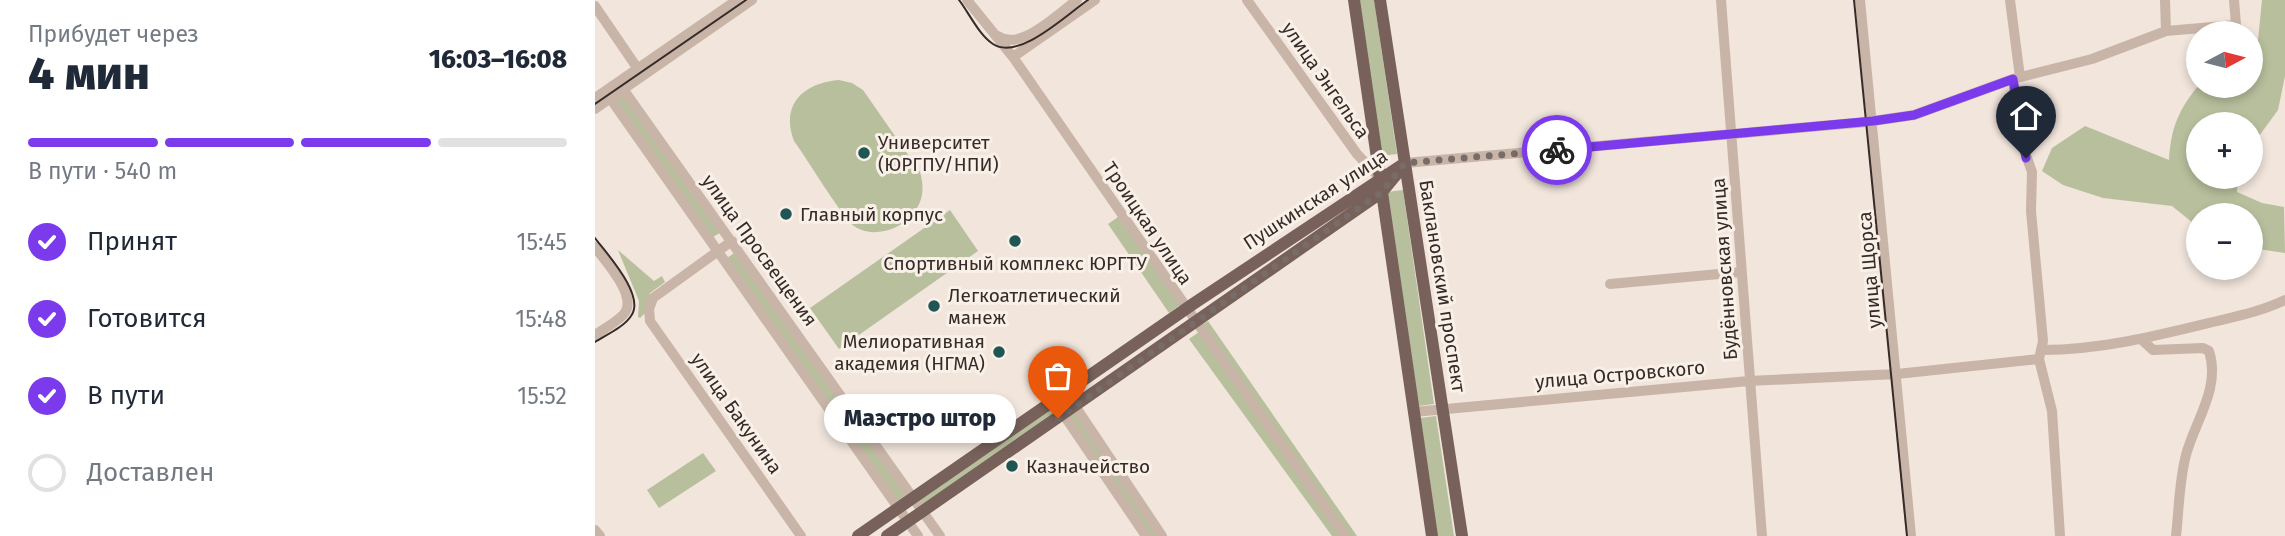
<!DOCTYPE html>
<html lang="ru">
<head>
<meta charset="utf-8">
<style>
	body { margin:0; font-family:"Fira Sans",sans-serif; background:#f2f2f3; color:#1f2937; height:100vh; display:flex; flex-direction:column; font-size:26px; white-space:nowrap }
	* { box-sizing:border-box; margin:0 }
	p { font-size:23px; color:#747a83 }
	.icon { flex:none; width:38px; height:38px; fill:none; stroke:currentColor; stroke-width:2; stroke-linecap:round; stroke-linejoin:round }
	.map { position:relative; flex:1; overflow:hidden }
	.sheet { display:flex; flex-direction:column; background:#fff; width:595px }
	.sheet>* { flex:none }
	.needle { width:46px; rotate:83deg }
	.buttons { position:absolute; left:1591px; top:21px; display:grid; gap:14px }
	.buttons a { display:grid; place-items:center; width:77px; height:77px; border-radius:50%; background:#fff; box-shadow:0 4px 10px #0003; font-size:35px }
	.pin { position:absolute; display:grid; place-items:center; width:60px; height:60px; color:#fff; margin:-72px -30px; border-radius:50% 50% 50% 0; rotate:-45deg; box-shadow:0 0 7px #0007 }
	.pin .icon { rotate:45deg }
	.courier { position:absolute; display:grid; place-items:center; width:70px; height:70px; margin:-35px; border:5px solid #7c3aed; border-radius:50%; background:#fff; color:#222; box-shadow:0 2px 9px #0007 }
	.bubble { position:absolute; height:49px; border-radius:24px; background:#fff; box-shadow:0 4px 10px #0003; font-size:23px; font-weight:800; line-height:49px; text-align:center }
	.headline em { font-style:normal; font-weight:800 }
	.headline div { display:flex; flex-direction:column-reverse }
	.headline { display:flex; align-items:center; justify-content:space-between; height:119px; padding:0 28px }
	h1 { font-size:46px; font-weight:800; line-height:52px }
	.bar { display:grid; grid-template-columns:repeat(4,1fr); gap:10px 7px; align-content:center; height:84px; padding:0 28px }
	.bar i { height:9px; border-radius:5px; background:#e0e1e3 }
	.bar .on { background:#7c3aed }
	.bar p { grid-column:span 4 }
	ol { padding:0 28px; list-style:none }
	li { display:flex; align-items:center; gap:21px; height:77px }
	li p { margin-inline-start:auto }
	li .icon { padding:7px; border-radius:50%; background:#7c3aed; color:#fff; stroke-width:4 }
	li:last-child { color:#747a83 }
	li i { width:38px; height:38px; border:4px solid #e0e1e3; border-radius:50% }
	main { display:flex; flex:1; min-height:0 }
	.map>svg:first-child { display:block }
	.green { fill:#b7bf9d }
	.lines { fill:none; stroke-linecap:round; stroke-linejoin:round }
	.minor { stroke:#c9b4a8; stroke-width:10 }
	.major { stroke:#77615a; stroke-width:12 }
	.tram { stroke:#362b28; stroke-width:2 }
	.done { stroke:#776c67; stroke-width:7; stroke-dasharray:0 12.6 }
	.route { stroke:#7c3aed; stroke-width:9 }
	.poi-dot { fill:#1f5654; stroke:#f9f0e8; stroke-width:2.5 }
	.labels { text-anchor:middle; stroke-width:6; stroke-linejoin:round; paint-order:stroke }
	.street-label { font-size:19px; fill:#362b28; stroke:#f9f0e8 }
	.poi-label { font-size:19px; fill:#362b28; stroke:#f9f0e8; text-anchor:start }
</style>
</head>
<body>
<main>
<section class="sheet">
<div class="headline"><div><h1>4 мин</h1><p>Прибудет через</p></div><em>16:03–16:08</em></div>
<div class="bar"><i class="on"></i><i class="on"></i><i class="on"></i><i></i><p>В пути · 540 m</p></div>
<ol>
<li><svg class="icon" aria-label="check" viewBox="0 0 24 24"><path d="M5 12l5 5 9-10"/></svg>Принят<p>15:45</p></li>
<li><svg class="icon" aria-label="check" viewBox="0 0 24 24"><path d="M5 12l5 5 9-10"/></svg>Готовится<p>15:48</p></li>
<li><svg class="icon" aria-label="check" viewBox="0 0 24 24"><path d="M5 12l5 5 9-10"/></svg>В пути<p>15:52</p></li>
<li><i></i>Доставлен</li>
</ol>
</section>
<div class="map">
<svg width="1690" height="536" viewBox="0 0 1690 536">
	<rect width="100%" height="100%" fill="#f1e5dc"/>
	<path class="green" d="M762,0H779L802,154L785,156Z
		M1667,0H1690V76L1683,110L1656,147V124H1603V177H1643L1642,192L1667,203L1689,207L1690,253L1656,248V215H1603V227L1577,206L1508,198L1468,185L1447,171L1457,148L1490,126L1574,160C1576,128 1583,111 1603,86H1656V48L1663,40Z
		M244,80L257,83L268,90L325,172C330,190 328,203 315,217C302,231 276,238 259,226C247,217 211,157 199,141C185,104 209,83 244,80Z
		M29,92L128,231L118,237L19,99Z
		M808,190L839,404L823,406L792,192Z
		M355,210L383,251L244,349L215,308Z
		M523,217L585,305L574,313L513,224Z
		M23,250L59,281L67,276L70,282L55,293L51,312L45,318L43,317L44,301Z
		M142,251L315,495L303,503L132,258Z
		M613,321L762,536H753L605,326Z
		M604,332L746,536H737L594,339Z
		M460,404L467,413L330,507L323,497Z
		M480,412L564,536H554L473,416Z
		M841,416L859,536H842L825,418Z
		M108,453L121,471L64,508L52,490Z"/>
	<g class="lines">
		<path class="minor" d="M372,0L418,57L750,536
			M652,0L762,154L785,178
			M1126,0L1167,536
			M1265,0L1316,536
			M1415,0L1425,77
			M1570,0L1571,31
			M0,6L45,72
			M403,36C425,52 463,14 482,0
			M418,57L500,0
			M1418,79L1426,141L1437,172L1436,211L1448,341L1444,359L1457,411L1465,536
			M23,82L345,536
			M17,86L15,98L323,536
			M0,98L142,0
			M0,109L157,0
			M810,163L1271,122L1319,115L1418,79L1497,59L1571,31L1641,25L1639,0
			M137,241L58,298L54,309L55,321L206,536
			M0,247C10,261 45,298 28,315C20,323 9,329 0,335
			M1015,284L1146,272
			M1546,339L1558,350L1608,348L1614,351C1626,388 1600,421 1591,455C1584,481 1584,510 1581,536
			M1447,350C1505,350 1561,336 1618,322C1643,316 1667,311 1690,300
			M472,394L567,536
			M460,402L551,536
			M819,412L1154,381L1302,374L1444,359
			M0,530L5,536"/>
		<path class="major" d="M759,0L837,536
			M785,0L867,536
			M263,536L598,304L810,163
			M292,536L787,192L806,169"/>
		<path class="tram" d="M364,0C374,13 384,35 398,44C424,61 471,15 493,0
			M1259,0L1312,536
			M0,104L151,0
			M0,238C12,254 51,296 36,316C29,327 11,335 0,342"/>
	</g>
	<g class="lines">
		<path class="done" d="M463,418L787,192L810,163L962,150"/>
		<path class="route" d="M962,150L1278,121L1319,115L1418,79L1431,158"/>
	</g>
	<g class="poi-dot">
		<circle cx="269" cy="153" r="7"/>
		<circle cx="191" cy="214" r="7"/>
		<circle cx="420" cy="241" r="7"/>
		<circle cx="339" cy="306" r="7"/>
		<circle cx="404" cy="352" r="7"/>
		<circle cx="417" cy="466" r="7"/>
	</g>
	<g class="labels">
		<g class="street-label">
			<text transform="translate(731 80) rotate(55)" y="7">улица Энгельса</text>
			<text transform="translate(720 199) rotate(-33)" y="7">Пушкинская улица</text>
			<text transform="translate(553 223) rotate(56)" y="7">Троицкая улица</text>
			<text transform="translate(165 250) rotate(54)" y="7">улица Просвещения</text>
			<text transform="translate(1129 269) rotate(-94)" y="7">Будённовская улица</text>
			<text transform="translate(1274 270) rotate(-95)" y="7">улица Щорса</text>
			<text transform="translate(848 286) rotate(81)" y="7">Баклановский проспект</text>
			<text transform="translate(1025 374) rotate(-5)" y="7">улица Островского</text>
			<text transform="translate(142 413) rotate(55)" y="7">улица Бакунина</text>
		</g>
		<g class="poi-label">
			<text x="283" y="149">Университет<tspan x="283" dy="22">(ЮРГПУ/НПИ)</tspan></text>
			<text x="205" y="221">Главный корпус</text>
			<text x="420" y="270" text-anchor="middle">Спортивный комплекс ЮРГТУ</text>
			<text x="353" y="302">Легкоатлетический<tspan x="353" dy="22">манеж</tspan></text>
			<text x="390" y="348" text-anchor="end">Мелиоративная<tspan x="390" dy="22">академия (НГМА)</tspan></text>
			<text x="431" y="473">Казначейство</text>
		</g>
	</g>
</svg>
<div class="buttons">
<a><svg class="needle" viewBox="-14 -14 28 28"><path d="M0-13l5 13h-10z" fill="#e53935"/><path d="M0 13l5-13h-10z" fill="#747a83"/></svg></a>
<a>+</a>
<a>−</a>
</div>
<div class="pin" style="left:463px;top:418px;background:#ea580c"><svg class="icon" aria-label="bag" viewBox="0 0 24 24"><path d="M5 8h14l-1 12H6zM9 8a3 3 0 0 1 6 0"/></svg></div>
<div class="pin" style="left:1431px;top:158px;background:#1f2937"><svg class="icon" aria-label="home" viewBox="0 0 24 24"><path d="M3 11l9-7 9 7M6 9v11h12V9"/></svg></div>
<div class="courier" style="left:962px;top:150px"><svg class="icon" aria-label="bike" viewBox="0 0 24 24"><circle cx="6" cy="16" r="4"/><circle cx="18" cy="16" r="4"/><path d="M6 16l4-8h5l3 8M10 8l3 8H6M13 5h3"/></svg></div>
<div class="bubble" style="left:229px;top:394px;width:192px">Маэстро штор</div>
</div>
</main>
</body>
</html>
